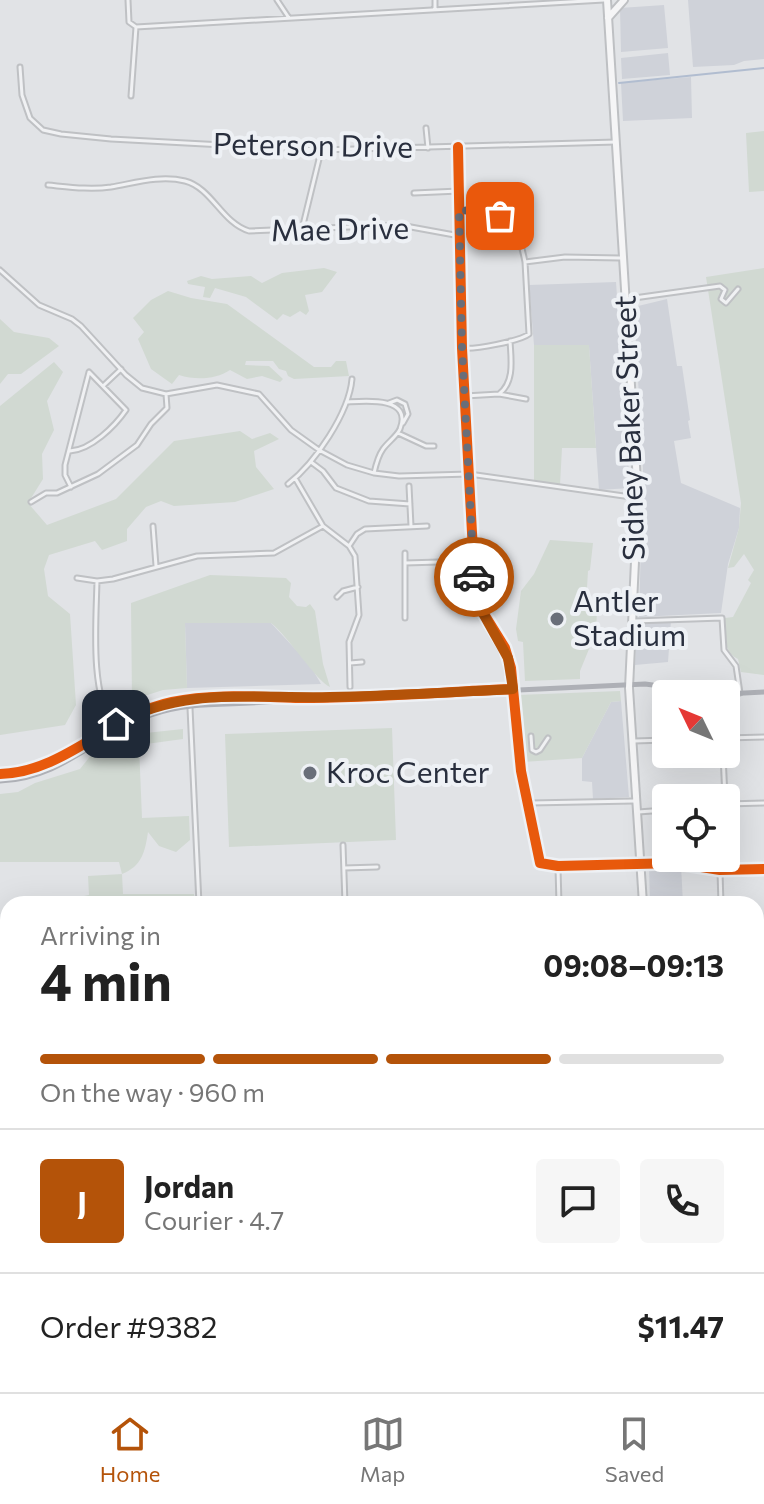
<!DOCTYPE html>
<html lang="en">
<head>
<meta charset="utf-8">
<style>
	body { margin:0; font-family:Commissioner,sans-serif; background:#f6f6f6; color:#222; height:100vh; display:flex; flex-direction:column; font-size:30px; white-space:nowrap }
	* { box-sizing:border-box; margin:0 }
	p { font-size:26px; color:#767676 }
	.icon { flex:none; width:44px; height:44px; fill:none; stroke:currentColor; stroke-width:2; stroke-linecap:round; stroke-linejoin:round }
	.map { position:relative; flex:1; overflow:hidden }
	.drawer { position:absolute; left:0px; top:896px; width:764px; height:496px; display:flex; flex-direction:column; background:#fff; border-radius:24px 24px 0 0; box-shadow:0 8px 32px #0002 }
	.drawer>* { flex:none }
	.needle { width:52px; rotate:313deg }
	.controls { position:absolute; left:652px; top:680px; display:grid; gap:16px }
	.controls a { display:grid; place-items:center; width:88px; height:88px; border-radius:8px; background:#fff; box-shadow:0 8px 32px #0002; font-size:40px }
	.pin { position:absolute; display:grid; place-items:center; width:68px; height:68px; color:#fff; margin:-34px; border-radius:16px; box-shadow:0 4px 12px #0006 }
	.courier { position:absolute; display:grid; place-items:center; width:80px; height:80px; margin:-40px; border:6px solid #b45309; border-radius:50%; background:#fff; color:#222; box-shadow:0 2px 10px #0007 }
	.headline em { font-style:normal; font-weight:700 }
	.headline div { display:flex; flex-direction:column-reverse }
	.headline { display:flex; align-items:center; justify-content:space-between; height:136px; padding:0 40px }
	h1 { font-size:52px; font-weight:700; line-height:60px }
	.bar { display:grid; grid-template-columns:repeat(4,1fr); gap:12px 8px; align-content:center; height:96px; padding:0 40px }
	.bar i { height:10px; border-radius:6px; background:#e0e0e0 }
	.bar .selected { background:#b45309 }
	.bar p { grid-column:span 4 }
	.line { display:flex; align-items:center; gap:20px; padding:0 40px; border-top:2px solid #e0e0e0 }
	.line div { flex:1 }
	.round { display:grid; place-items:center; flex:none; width:84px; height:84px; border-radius:8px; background:#f6f6f6 }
	.dock { display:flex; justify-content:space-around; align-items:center; height:112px; border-top:2px solid #e0e0e0; background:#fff; font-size:22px; color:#767676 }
	.dock a { display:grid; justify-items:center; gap:4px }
	.dock .selected { color:#b45309 }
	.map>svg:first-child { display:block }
	.built { fill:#cfd2d9 }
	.green { fill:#d1d9d2 }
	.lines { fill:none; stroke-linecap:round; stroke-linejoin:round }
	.stream { stroke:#b1bdd0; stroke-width:2 }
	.minor-casing { stroke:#bfc1c4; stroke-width:7 }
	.tertiary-casing { stroke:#bfc1c4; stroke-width:8 }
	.primary-casing { stroke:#bec0c3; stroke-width:10 }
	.minor { stroke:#f0f1f3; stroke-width:3 }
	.tertiary { stroke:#f0f1f3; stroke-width:4 }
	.secondary { stroke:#aeb0b6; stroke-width:5 }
	.primary { stroke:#f5f5f6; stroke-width:6 }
	.cycleway-casing { stroke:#eef1f5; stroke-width:15 }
	.cycleway { stroke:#e8590c; stroke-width:10 }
	.done { stroke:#696e79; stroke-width:8; stroke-dasharray:0 14.4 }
	.route { stroke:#b45309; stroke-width:10 }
	.poi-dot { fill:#696e79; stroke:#eef1f5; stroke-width:3 }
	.labels { text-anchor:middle; stroke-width:8; stroke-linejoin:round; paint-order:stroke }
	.street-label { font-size:30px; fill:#292f3e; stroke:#eef1f5 }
	.poi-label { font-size:30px; fill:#292f3e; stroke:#eef1f5; text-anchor:start }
</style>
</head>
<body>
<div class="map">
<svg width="764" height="1392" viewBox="0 0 764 1392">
	<rect width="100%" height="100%" fill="#e1e3e6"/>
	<path class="built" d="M688,0H764V59L744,61L734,65L693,67Z
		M664,5L668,48L621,52L620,8Z
		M668,53L670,75L622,79L621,58Z
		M691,77L692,118L623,121L621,83Z
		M616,282L630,488L599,490L589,346L534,345L529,285Z
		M667,299L677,366H682L690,420L688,421L691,438L674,441L681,483L740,508L739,528L728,564L721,613L639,617L643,469L634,307Z
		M671,621L668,662L635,665L637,625Z
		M185,623H271L310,665L321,684L187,688Z
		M621,701L629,797L593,799L592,782L582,781V758L611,702Z
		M681,865L683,904H650L649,866Z
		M274,1384H416L417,1392H274Z
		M503,1384H574V1391L503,1392Z"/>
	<path class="green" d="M764,131V191L749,192L746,133Z
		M324,268L337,272L322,292L305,295L309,311L306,315L300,311L290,317L283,314L277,320L246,297L215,288L210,298L203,297L205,287L188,284L187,281L201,276L212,279L251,276L262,283L282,273Z
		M764,268V675L741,672L738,659C722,651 725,633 725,618L733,617L751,583L748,580L754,570L744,554L734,567L728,568L739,528L741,503L706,277Z
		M168,291L191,298L227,304L314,367H331L336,361H346L349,376L294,379L288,376L286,371L279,369L273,361H246L245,365L269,366L283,379L280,382L262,376L247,379L230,370C215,380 195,380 179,375L172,384L151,369L138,339L144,332L133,318L151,300Z
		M0,319L14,332L49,338L59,346L21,374H8L0,384Z
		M534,345H589L596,448H562L560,485L534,480Z
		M54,362L63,372L47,401L54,430L42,454L43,479L28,503L47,525L116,499L174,441L240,431L252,439L270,433L279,439L254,451L256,467L274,489L235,502L174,506L161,501L146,507L127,529V541L102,550L95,541L49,555L44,569L48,596L70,614L76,705L65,725L0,735V406Z
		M550,540L593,543L590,570L588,571L586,605L597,610L596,632L580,671V679L525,681L523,642L518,641L516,629L521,591L534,574Z
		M210,575L286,578L291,583L289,597L297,606L306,607L310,604L315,611L323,664L330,687C317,682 288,636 271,623H185L187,688L163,690L132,700L131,603Z
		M620,691L621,701L611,702L582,758L523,762L518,695Z
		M392,728L396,840L229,847L225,734Z
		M183,729V739L139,745L142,818L189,816L190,840L176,852L159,846L148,832C145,852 142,866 122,874L123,894H194L195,904H84V896L89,895L88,876L122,874L119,862H0V794L18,792L35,783L80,769L92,754L118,736Z"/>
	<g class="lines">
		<path class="stream" d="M619,83L764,68
			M0,1236L8,1238
			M227,1384L228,1392"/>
		<g class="minor-casing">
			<path id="minor" d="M128,0L129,22L136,27
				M277,0L289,18
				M435,9V0
				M136,27L604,0
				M20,67L22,95L30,118L43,130L61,134L111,139L319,150L616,142
				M131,96L136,27
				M426,128L428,148
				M458,147L462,348L475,588L479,606L505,648L511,668L521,771L540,863L558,866L676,863L720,870L764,869
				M48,185C69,187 90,190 111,187C135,183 160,175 185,181C212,188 222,223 249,231L400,225L460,236
				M414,193L459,191
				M459,210C502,213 516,215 525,262L565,257L620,258
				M302,229L321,151
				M0,270L39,305L72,319L81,326L126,375L142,388L166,394L217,385L259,394L291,430L319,450L347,465L374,473L399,476L469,474L638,498
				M627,299L720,286L725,290L721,299L726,303L738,289
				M462,348C474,350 520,341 529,334L525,262
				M103,386L121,369
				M499,394L526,399
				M465,396L499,394C515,382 511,359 510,341
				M348,402C364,401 413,396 400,429C397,436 388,442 383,449C378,456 376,464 374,473
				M389,403L397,400L405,404L408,414L403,423
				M398,433L426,446H434
				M70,451C91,450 115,426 126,410L89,372L65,465V475L71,487
				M311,462L323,471L336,488L369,501L410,504
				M295,478L323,526L349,546L355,556L359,615L349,642L350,687
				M288,484C315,463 349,413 352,379
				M409,486L411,526
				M31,502L46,493H57L98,474L137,445L151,424L167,408L166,394
				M153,526L156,566
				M349,546L357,534L365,529L427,526
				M405,553V618
				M405,563L473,561
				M77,578L97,581L113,579L197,556L274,553L323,526
				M97,581C96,624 90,691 113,727
				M337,597L343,591L358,587
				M634,621L722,618L724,650L736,666L740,693
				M350,663L362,662
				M105,707L117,725
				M190,708L199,904
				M531,736L532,750L536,752L540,750L548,738
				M726,738L764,737
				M634,741L666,740
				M723,754L725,798
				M530,803L634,801
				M726,804L764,803
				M638,812L666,810
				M726,821L729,871
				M343,845L345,904
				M344,868L377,867
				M558,868L559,904
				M720,872L721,904
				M481,900V904
				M0,936L8,934
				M0,980L8,978
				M756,982H764
				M0,1030L8,1029
				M756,1063H764
				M0,1088H8
				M0,1144L8,1143
				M756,1169H764
				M0,1190L8,1191
				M756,1248H764
				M0,1361L8,1360
				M421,1384V1392
				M499,1384V1392
				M577,1384V1392
				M742,1384V1392"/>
		</g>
		<g class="tertiary-casing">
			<path id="tertiary" d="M270,1384V1392"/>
		</g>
		<g class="primary-casing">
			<path id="primary" d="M607,0L638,498L629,688L643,904
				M608,18L624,0
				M659,1384V1392"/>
		</g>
		<use href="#minor" class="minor"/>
		<use href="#tertiary" class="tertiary"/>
		<path class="secondary" d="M725,694L764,692
			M0,774L35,769L56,761L144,709L190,698L395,696L645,684L722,694
			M0,781C63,779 96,734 151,715C194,699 240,707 285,700
			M756,1332H764
			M54,1392L68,1384"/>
		<use href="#primary" class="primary"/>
		<g class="cycleway-casing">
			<path id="cycleway" d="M458,147L462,348L475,588L479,606L505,648L511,668L521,771L540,863L558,866L676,863L720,870L764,869
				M0,774C66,772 109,715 172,702C213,693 258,697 300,698C371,698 442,692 513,689"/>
		</g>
		<use href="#cycleway" class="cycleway"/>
	</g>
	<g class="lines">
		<path class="done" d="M474,577L462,348L459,210L492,212L500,216"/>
		<path class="route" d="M116,724C184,686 256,699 330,697C391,696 452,692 513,689L508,658L479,606L474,577"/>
	</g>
	<g class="poi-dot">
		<circle cx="557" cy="619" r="8"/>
		<circle cx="310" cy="773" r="8"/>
	</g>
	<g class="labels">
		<g class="street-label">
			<text transform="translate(313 146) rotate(1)" y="10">Peterson Drive</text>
			<text transform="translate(340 230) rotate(-1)" y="10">Mae Drive</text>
			<text transform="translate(630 428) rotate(-92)" y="10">Sidney Baker Street</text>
		</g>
		<g class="poi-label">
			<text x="573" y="612">Antler<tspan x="573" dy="34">Stadium</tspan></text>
			<text x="326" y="783">Kroc Center</text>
		</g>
	</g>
</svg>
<div class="controls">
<a><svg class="needle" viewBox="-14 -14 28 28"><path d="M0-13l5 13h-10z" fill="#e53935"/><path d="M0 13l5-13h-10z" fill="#767676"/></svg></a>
<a><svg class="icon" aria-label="locate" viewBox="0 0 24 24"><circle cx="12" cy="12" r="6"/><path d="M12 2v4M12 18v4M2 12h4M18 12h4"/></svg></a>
</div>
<div class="pin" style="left:500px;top:216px;background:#ea580c"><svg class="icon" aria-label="bag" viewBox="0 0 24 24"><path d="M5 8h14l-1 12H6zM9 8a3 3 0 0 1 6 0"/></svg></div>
<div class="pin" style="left:116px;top:724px;background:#1f2937"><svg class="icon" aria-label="home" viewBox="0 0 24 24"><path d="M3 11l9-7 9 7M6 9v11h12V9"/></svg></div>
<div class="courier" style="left:474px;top:577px"><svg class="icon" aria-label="car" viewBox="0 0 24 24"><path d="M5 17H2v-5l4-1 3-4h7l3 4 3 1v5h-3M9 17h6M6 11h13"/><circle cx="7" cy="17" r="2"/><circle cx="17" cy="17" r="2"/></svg></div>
<section class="drawer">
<div class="headline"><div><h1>4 min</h1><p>Arriving in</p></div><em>09:08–09:13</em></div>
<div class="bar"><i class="selected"></i><i class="selected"></i><i class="selected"></i><i></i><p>On the way · 960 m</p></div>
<div class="line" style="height:144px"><b class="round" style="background:#b45309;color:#fff">J</b><div><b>Jordan</b><p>Courier · 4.7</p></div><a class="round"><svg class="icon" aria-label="chat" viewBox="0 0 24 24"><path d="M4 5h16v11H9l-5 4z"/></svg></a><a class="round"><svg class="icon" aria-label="phone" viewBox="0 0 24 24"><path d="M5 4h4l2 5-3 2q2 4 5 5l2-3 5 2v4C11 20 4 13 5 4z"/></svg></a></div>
<div class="line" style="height:104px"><div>Order #9382</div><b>$11.47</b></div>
</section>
</div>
<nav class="dock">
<a class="selected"><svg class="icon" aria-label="home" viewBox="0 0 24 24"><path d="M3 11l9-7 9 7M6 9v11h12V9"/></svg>Home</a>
<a><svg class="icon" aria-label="map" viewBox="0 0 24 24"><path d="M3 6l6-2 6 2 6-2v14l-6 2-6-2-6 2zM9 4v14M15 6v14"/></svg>Map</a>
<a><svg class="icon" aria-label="saved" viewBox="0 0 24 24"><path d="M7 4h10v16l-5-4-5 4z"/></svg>Saved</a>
</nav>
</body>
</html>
